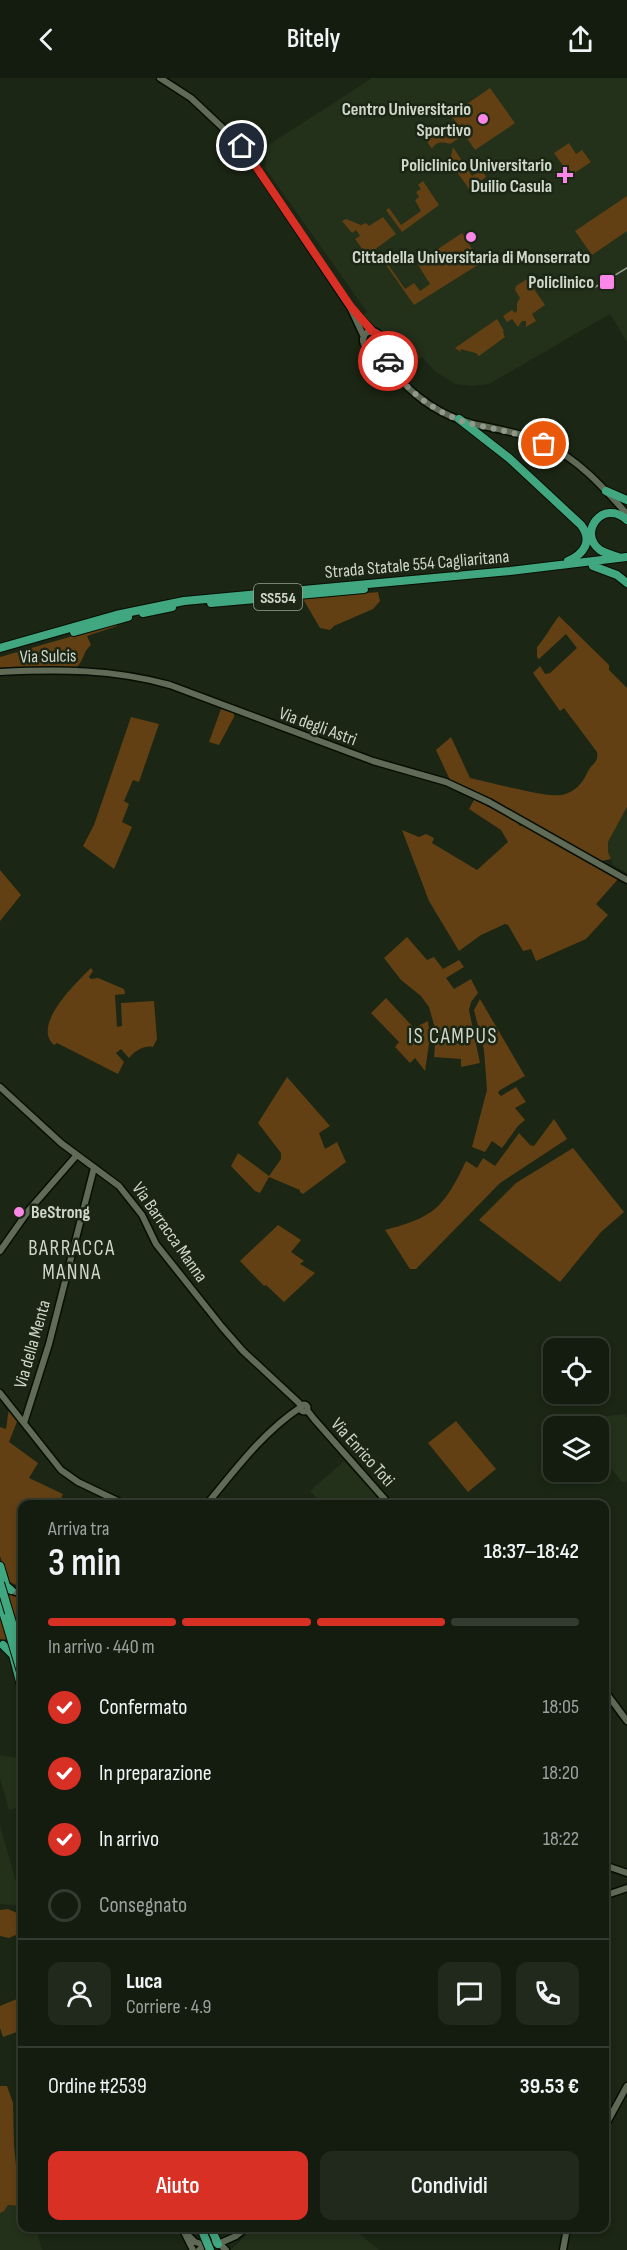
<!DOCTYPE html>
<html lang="it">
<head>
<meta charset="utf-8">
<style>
	body { margin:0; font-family:"Sofia Sans Condensed",sans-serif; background:#21291d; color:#f1f3f6; height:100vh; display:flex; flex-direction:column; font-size:22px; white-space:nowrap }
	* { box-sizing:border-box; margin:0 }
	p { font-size:20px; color:#9da19e }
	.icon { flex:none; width:33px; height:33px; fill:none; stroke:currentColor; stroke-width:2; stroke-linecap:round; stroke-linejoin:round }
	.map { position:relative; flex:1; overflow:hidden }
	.side { position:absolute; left:18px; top:1422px; width:591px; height:732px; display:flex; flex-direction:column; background:#141c0f; border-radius:12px; box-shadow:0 3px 9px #0003,0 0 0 2px #333a2f }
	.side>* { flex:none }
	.controls { position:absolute; left:543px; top:1260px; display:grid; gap:12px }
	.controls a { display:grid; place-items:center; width:66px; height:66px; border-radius:12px; background:#141c0f; box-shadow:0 3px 9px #0003,0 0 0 2px #333a2f; font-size:30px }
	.pin { position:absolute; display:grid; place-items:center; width:51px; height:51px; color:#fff; margin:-26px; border:3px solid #fff; border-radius:50%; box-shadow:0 2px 6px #0007 }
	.courier { position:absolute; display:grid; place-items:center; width:60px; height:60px; margin:-30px; border:4px solid #d93025; border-radius:50%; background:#fff; color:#222; box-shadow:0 2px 8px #0007 }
	.head em { font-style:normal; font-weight:600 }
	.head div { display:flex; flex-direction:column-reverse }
	.head { display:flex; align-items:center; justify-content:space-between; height:102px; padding:0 30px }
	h1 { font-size:39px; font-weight:600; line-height:45px }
	.bar { display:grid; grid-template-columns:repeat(4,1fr); gap:9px 6px; align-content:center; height:72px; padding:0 30px }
	.bar i { height:8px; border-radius:4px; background:#333a2f }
	.bar .selected { background:#d93025 }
	.bar p { grid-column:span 4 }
	.line { display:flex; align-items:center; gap:15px; padding:0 30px; border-top:2px solid #333a2f }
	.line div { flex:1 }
	.round { display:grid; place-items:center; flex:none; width:63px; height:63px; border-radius:12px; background:#21291d }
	ol { padding:0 30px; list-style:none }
	li { display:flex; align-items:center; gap:18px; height:66px }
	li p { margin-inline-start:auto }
	li .icon { padding:6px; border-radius:50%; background:#d93025; color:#fff; stroke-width:4 }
	li:last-child { color:#9da19e }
	li i { width:33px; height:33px; border:3px solid #333a2f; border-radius:50% }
	.button { display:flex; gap:12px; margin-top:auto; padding:12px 30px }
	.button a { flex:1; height:69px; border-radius:12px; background:#d93025; color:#fff; font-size:24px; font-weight:600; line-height:69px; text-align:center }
	.button a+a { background:#21291d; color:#f1f3f6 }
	header { display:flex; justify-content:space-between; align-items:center; height:78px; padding:0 30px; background:#141c0f; font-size:27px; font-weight:600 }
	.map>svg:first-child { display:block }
	.built { fill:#23301a }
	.green { fill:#624013 }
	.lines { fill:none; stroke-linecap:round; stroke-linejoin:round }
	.secondary-casing { stroke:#060e02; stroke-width:9 }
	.highway-casing { stroke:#060e02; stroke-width:10 }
	.secondary { stroke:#5f6b57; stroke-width:6 }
	.highway { stroke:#41a781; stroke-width:8 }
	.tram { stroke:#939c8e; stroke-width:1.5 }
	.highway-bridge-casing { stroke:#060e02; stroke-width:10; stroke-linecap:butt }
	.highway-bridge { stroke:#41a781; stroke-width:8 }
	.done { stroke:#90998b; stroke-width:6; stroke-dasharray:0 10.8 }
	.route { stroke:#d93025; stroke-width:8 }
	.poi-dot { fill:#fa87e7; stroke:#1b2614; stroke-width:2 }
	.labels { text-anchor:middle; stroke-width:5; stroke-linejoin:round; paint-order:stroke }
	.shield { fill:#1b2614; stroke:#99a294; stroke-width:1.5 }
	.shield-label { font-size:16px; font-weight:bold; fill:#cfd7cb }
	.poi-label { font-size:18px; font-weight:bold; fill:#cfd7cb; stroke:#1b2614; text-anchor:end }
	.street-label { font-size:18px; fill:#cfd7cb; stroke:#1b2614 }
	.quarter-label { font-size:21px; letter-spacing:1.5px; fill:#cfd7cb; stroke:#1b2614 }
</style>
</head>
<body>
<header><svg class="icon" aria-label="back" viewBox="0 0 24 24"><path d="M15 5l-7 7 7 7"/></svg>Bitely<svg class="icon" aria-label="share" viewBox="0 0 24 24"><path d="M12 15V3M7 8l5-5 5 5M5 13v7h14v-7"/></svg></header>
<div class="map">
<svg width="627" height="2172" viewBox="0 0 627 2172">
	<rect width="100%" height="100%" fill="#1b2614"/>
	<path class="built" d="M372,0H627V264L610,236L489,306L472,308L455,306L435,293L422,279L399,295L386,274L383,268L384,259L378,250L370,248L361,238L367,234L265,90L267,68Z
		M627,729V795L613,787L608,774V764Z
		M625,1336L627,1340V1401L626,1404H622L599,1376L598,1348H581L589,1340Z
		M344,1383L384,1426H322L310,1413Z
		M0,1677L22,1681V1728L9,1732L0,1700Z
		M0,1747L22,1825L14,1827L0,1826Z
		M0,2127L22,2128V2150H36L42,2172H0Z
		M253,2150H353L379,2172H231Z"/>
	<path class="green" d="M490,10L515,45L475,72L451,37Z
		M449,46L459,60L450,66C443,64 436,63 432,71L426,62Z
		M569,65L576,76L582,72L591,84L573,96L569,91L566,92L554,75Z
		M453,69L472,98L482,92L486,99L469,111L450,84Z
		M423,103L439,127L402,154L386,132L389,130L401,147L421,133L415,122L419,119L416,114L421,111L418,107Z
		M627,118V153L592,177L575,153Z
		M383,139L396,156L367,177L355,161L360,158L356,152L352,155L342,143L346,141L361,147L366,145L369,148Z
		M462,155L481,185L414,227L379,177L381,176L405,211L414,205L420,213L430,206L417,185Z
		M527,201L545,227L532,236L536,243L526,249V243H522L518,249L512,241L507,244L503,238L512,232L515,235L517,233V225L520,220L515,212L516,208Z
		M497,241L504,253L503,254L505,259L479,278L476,275L460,271L461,274L455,270Z
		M378,514L380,523L373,531L334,548L330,552L320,550L303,521Z
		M559,538L609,587V592L627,610V729L608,764V774L611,781L601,783L521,738L450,702L436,672L451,659L470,700C489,704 546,720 562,717C575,714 583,705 588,693C592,685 599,685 597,674L564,630L560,633L533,595L540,588L545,596L550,595L577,570L566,556L539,581L537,579V569C546,559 551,548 559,538Z
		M118,545L117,548L87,558L91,567C83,573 84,583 76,590L0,592V579Z
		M221,631L234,635V639L219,667L209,664Z
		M131,639L159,646L139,704L133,702L124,723L129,726L122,744L132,749L114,791L83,768L94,747Z
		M474,722L514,741L520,748C534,747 603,791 619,800L596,826L608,837L586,861L536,883L531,871L523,873L508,847L505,846L481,857L459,873L429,823L402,752L419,759L426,756L434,760L432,765L477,792L508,764L501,752L469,731Z
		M0,792L21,817L0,843Z
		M407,859L427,882L434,879L443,891L459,882L464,889L446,900L454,911L471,901L478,915L471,924L469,932L480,985L461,989V981L434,979L436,954L429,929L421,918L401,902L384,880Z
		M91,890L93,893L89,899L91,901L98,900L124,911L125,916L115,917L117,949L122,948L121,925L154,923L157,961L153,969C144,967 135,973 129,980L121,971L116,975L124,984L118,996L57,965L54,967C31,947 77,904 91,890Z
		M386,920L414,950L428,943L430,959L425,993L415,980L410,985L395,969L399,964L371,935Z
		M480,921L525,998L500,1012L498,1015L501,1018L516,1009L526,1024L515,1030L525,1042L518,1048L502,1070L492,1063L485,1074L472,1069L487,1012L484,972L474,932Z
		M287,999L330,1048L319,1055L325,1071L337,1064L346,1084L303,1116L300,1114V1112L269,1099L260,1115L255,1113L231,1088L238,1075L269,1098L281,1081V1075L258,1045Z
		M554,1041L567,1061L500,1105L416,1191H410L385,1152C435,1139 444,1129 466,1083L477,1090L483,1080L495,1088L519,1055L530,1067L534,1068Z
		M573,1070L624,1134L601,1154L560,1204L479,1142L516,1105Z
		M278,1147L301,1162L291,1174L304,1183L300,1186L315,1195L284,1224L266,1207L264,1208L240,1183Z
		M9,1330L18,1341L9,1364L38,1385L29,1400L63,1416L60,1423L55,1422L54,1426H22V1510L8,1503L0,1478V1349L6,1351Z
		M456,1343L496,1391L468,1414L428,1365Z
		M6,1515L14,1516L22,1520V1558L15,1562L0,1561V1517Z
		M8,1831L19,1836L22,1847L16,1857L9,1860L0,1858V1832Z
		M22,1913V1952L3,1959L0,1950V1928L17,1921L16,1914Z
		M0,2008H7L13,2025L14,2067L20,2128L8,2127L4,2133L0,2135Z"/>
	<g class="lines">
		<g class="secondary-casing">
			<path id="secondary" d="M160,0L191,20L242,68L350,229L364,259
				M357,236L373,253
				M363 262a9 9 0 1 1 18 0a9 9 0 1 1-18 0Z
				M381,265C391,305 434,336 473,346C497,351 522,355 544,365C579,382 602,408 627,436
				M370,271L388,285
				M0,594C59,591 113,591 170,607L373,683L446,704L489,724L627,802
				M0,1009L61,1065L119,1108L142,1137L156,1166L222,1249L243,1273L299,1325L301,1329C263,1354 235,1392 207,1426
				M0,1173L29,1132L76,1078
				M0,1315L61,1392L78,1404L124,1426
				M300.5 1330a3.5 3.5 0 1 1 7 0a3.5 3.5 0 1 1-7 0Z
				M307,1332L314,1341L389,1426
				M24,1345L49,1266L94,1090
				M9,1512L22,1516
				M604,1612L627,1643
				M604,1787L627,1795
				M604,1818L627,1810
				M604,2050L627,2008
				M182,2150L193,2172
				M188,2157L195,2164L205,2167
				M218,2166L236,2158L246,2150
				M199,2172C208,2163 218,2163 226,2172
				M563,2172L567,2150"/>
		</g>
		<g class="highway-casing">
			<path id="highway" d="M459,341L509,380L581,447C593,463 584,476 568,483
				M606,413L627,422
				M618,479C612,477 605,475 600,472C577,455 603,420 627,442
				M593,488L617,497L627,505
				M211,525L364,511
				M143,535L172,529
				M74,554L128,539
				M0,570L116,537L184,523L510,493L627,479
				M0,1488L6,1508L11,1512
				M0,1525L5,1540
				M3,1567L13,1577L22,1611
				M211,2150L218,2166"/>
		</g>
		<use href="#secondary" class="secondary"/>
		<use href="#highway" class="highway"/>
		<path class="tram" d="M592,211L627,190"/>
		<g class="highway-bridge-casing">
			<path id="highway-bridge" d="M0,1505L22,1578
				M5,1540L22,1597
				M201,2150L210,2172"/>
		</g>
		<use href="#highway-bridge" class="highway-bridge"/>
	</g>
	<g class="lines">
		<path class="done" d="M388,283C405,314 439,337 472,346C497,352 521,355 544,366"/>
		<path class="route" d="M242,68L351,229L373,254L379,257L388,283"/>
	</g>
	<g class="poi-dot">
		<circle cx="483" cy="41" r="6"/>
		<path d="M562 88h6v6h6v6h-6v6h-6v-6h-6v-6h6z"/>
		<circle cx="471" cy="159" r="6"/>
		<rect x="599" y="196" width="16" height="16" rx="3"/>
		<circle cx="19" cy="1134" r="6"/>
	</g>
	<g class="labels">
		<rect class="shield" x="254" y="506" width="48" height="26" rx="4.5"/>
		<g class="shield-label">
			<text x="278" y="525">SS554</text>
		</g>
		<g class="poi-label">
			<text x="471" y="37">Centro Universitario<tspan x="471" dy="21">Sportivo</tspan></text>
			<text x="552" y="93">Policlinico Universitario<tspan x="552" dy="21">Duilio Casula</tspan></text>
			<text x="471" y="185" text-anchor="middle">Cittadella Universitaria di Monserrato</text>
			<text x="594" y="210">Policlinico</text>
			<text x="31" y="1140" text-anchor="start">BeStrong</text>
		</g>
		<g class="street-label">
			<text transform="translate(417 486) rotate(-5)" y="6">Strada Statale 554 Cagliaritana</text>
			<text transform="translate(48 578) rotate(-1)" y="6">Via Sulcis</text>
			<text transform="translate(318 648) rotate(20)" y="6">Via degli Astri</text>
			<text transform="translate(170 1154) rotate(55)" y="6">Via Barracca Manna</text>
			<text transform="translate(32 1266) rotate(-74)" y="6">Via della Menta</text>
			<text transform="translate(363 1374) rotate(48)" y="6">Via Enrico Toti</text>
		</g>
		<g class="quarter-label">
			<text x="453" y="965">IS CAMPUS</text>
			<text x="72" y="1177">BARRACCA<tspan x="72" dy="24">MANNA</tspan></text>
		</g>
	</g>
</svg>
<div class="controls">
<a><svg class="icon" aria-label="locate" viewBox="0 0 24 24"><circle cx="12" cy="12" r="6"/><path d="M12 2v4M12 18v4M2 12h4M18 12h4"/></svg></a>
<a><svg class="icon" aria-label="layers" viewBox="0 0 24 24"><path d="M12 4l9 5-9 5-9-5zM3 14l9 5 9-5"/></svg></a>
</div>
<div class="pin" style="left:544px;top:366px;background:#ea580c"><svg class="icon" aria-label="bag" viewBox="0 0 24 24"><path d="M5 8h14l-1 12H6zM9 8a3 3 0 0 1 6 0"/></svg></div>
<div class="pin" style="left:242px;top:68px;background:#1f2937"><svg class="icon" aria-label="home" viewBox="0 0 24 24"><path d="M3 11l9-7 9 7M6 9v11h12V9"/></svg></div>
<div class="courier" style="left:388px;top:283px"><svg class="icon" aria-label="car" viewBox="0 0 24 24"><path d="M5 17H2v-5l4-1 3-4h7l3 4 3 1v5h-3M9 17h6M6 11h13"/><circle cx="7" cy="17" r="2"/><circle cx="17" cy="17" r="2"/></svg></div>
<section class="side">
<div class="head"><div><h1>3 min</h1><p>Arriva tra</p></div><em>18:37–18:42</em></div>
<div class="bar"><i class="selected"></i><i class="selected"></i><i class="selected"></i><i></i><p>In arrivo · 440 m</p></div>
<ol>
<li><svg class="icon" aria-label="check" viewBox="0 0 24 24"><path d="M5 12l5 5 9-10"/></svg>Confermato<p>18:05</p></li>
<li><svg class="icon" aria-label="check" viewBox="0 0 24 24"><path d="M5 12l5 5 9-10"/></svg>In preparazione<p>18:20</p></li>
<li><svg class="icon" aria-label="check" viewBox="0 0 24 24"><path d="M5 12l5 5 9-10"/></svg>In arrivo<p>18:22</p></li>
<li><i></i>Consegnato</li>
</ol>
<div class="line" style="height:108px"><a class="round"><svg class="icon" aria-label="person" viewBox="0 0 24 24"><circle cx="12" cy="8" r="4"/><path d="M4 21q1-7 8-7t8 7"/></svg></a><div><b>Luca</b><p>Corriere · 4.9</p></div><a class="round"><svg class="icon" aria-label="chat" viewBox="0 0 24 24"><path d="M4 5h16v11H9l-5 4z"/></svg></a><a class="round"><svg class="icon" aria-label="phone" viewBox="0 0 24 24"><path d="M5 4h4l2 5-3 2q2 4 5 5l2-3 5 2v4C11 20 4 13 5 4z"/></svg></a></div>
<div class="line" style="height:78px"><div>Ordine #2539</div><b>39.53 €</b></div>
<div class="button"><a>Aiuto</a><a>Condividi</a></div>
</section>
</div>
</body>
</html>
